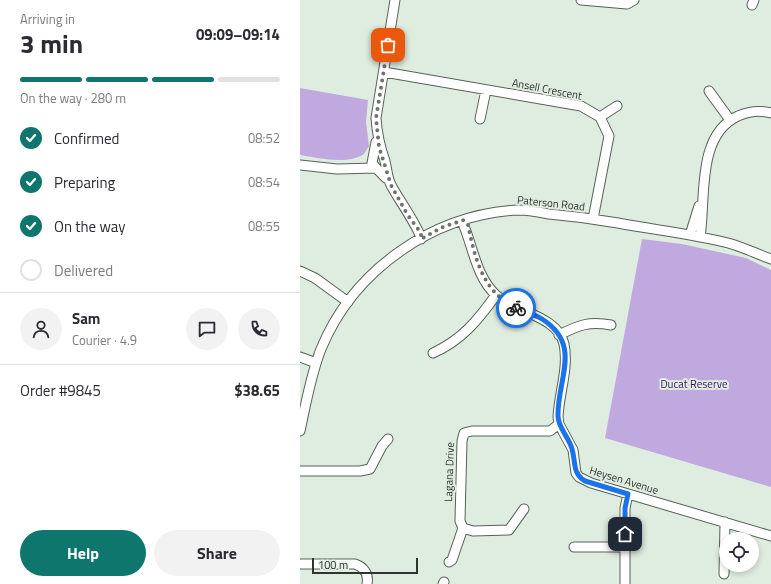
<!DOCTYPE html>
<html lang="en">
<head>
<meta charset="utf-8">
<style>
	body { margin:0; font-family:"Titillium Web",sans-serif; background:#f2f2f3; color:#2b2b33; height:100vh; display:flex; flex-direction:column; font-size:15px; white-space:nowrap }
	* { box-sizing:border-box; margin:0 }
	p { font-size:13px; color:#7c7c81 }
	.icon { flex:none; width:22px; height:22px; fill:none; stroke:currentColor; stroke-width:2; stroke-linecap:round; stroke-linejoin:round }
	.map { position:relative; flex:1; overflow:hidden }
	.sheet { display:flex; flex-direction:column; background:#fff; width:300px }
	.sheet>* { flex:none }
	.fabs { position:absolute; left:419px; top:532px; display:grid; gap:8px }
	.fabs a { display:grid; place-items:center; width:40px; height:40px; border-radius:50%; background:#fff; box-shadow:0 2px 6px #0003; font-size:20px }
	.scale { position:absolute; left:12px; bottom:10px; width:106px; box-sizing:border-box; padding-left:4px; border:2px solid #2f3430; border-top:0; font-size:11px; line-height:14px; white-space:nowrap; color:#2f3430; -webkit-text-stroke:3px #dfece0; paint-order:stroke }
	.pin { position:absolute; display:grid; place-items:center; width:34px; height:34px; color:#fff; margin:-17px; border-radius:8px; box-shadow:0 2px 6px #0006 }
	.courier { position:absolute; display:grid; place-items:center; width:40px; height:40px; margin:-20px; border:3px solid #1a73e8; border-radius:50%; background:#fff; color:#222; box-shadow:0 1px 5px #0007 }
	.headline em { font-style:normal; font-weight:700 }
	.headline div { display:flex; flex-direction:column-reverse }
	.headline { display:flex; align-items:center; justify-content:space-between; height:68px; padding:0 20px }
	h1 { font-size:26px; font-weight:700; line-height:30px }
	.bar { display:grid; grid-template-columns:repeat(4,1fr); gap:6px 4px; align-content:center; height:48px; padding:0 20px }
	.bar i { height:5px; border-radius:3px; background:#e1e1e2 }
	.bar .active { background:#0f766e }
	.bar p { grid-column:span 4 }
	.line { display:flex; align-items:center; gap:10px; padding:0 20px; border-top:1px solid #e1e1e2 }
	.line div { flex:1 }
	.round { display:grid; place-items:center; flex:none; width:42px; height:42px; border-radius:21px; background:#f2f2f3 }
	ol { padding:0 20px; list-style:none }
	li { display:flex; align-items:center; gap:12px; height:44px }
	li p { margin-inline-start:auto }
	li .icon { padding:4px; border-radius:50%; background:#0f766e; color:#fff; stroke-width:4 }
	li:last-child { color:#7c7c81 }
	li i { width:22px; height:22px; border:2px solid #e1e1e2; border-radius:50% }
	.action { display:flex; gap:8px; margin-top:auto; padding:8px 20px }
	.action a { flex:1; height:46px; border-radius:24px; background:#0f766e; color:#fff; font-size:16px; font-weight:700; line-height:46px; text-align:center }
	.action a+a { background:#f2f2f3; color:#2b2b33 }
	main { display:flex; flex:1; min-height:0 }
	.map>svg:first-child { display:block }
	.green { fill:#c0a9df }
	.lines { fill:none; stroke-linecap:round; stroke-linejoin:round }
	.minor-casing { stroke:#566258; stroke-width:11 }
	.minor { stroke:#fff; stroke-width:9 }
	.done { stroke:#6d746e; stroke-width:4; stroke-dasharray:0 7.2 }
	.route { stroke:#1a73e8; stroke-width:5 }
	.labels { text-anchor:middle; stroke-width:4; stroke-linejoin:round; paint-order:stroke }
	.street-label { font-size:11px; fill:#2f3430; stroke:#dfece0 }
	.park-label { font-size:11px; fill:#401067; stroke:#dfece0 }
</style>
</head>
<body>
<main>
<section class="sheet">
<div class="headline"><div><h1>3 min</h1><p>Arriving in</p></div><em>09:09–09:14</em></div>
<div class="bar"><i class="active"></i><i class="active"></i><i class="active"></i><i></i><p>On the way · 280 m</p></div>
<ol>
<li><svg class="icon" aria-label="check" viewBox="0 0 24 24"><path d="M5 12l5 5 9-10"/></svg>Confirmed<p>08:52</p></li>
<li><svg class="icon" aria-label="check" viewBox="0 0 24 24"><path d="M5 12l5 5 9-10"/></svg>Preparing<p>08:54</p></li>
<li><svg class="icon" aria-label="check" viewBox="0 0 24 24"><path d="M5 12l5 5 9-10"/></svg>On the way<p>08:55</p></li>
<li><i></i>Delivered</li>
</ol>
<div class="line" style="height:72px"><a class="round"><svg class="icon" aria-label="person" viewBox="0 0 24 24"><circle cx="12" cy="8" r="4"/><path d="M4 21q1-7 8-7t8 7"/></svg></a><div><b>Sam</b><p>Courier · 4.9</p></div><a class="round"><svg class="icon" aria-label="chat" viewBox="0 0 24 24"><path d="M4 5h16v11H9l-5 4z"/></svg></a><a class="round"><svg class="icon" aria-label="phone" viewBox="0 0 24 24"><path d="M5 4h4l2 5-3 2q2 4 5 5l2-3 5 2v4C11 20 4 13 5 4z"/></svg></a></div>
<div class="line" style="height:52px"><div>Order #9845</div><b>$38.65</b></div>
<div class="action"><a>Help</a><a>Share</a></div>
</section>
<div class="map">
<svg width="471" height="584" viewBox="0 0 471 584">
	<rect width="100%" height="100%" fill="#dfece0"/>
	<path class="green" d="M0,88L68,100L66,122L69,146L64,154C49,165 17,158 0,155Z
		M342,239L382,244L446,258L471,270V487L305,438Z"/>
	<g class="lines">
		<g class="minor-casing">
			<path id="minor" d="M95,0L76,118C77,134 80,147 85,161C87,169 87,177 91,185C97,197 120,229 121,239
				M281,0L327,4L334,0
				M452,5L454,0
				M84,72L281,106L300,117L309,136L293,219
				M409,91L430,120
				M300,117L317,106
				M180,119L186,90
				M76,142L72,163L76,168
				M0,165L37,169L76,168L86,178
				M164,220V226C173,248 177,278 196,295C215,312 258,316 264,344C269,368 259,393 258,417L259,424L273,450L276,473L279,477L291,483L471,536
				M390,235L399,206
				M400,237C406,199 396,135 438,116C450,111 459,110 471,113
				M0,271L15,278L48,302
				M259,335C279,325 289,321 311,325
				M133,353C162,340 178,320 196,295
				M0,357L16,363
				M0,431C6,403 11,374 21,349C54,269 134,214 219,210C229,210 239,212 249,214C272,216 295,219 318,223C355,230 392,234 428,243C443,247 457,254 471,259
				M0,471H60L70,469L82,446L88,439
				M163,528L160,521L162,441L164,433L172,431H250L259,424
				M163,528L173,531L209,530L224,509
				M274,547H325
				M149,562L152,560L163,528
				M0,564H55C64,567 69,574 67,584
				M424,574L425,522
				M143,584L144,582
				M325,584V508L328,494"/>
		</g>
		<use href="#minor" class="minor"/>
	</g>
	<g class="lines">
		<path class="done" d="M88,45L76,118L79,147L91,185L107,214L121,233V239L143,227L164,220L168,225C175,259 183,292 216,308"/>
		<path class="route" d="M216,308C225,312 234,314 242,319C283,345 257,379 258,416C258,428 269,437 272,449C276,462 272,473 285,481L328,494L325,508V534"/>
	</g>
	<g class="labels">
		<g class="street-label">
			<text transform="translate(247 89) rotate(11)" y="4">Ansell Crescent</text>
			<text transform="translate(251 203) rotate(6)" y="4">Paterson Road</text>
			<text transform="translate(149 472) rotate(-88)" y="4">Lagana Drive</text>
			<text transform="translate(324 480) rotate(17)" y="4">Heysen Avenue</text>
		</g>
		<g class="park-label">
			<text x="394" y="388">Ducat Reserve</text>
		</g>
	</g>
</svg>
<div class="fabs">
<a><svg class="icon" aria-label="locate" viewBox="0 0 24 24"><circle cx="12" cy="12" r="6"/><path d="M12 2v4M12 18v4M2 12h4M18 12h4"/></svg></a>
</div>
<div class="scale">100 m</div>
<div class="pin" style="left:88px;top:45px;background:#ea580c"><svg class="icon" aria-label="bag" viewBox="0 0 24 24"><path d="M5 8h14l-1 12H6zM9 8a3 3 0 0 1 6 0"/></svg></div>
<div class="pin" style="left:325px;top:534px;background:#1f2937"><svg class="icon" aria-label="home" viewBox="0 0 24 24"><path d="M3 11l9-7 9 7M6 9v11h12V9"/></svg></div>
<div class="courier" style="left:216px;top:308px"><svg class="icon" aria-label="bike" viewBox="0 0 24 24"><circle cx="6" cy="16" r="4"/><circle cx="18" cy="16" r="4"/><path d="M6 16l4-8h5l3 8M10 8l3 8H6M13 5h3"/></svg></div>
</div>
</main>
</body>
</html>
